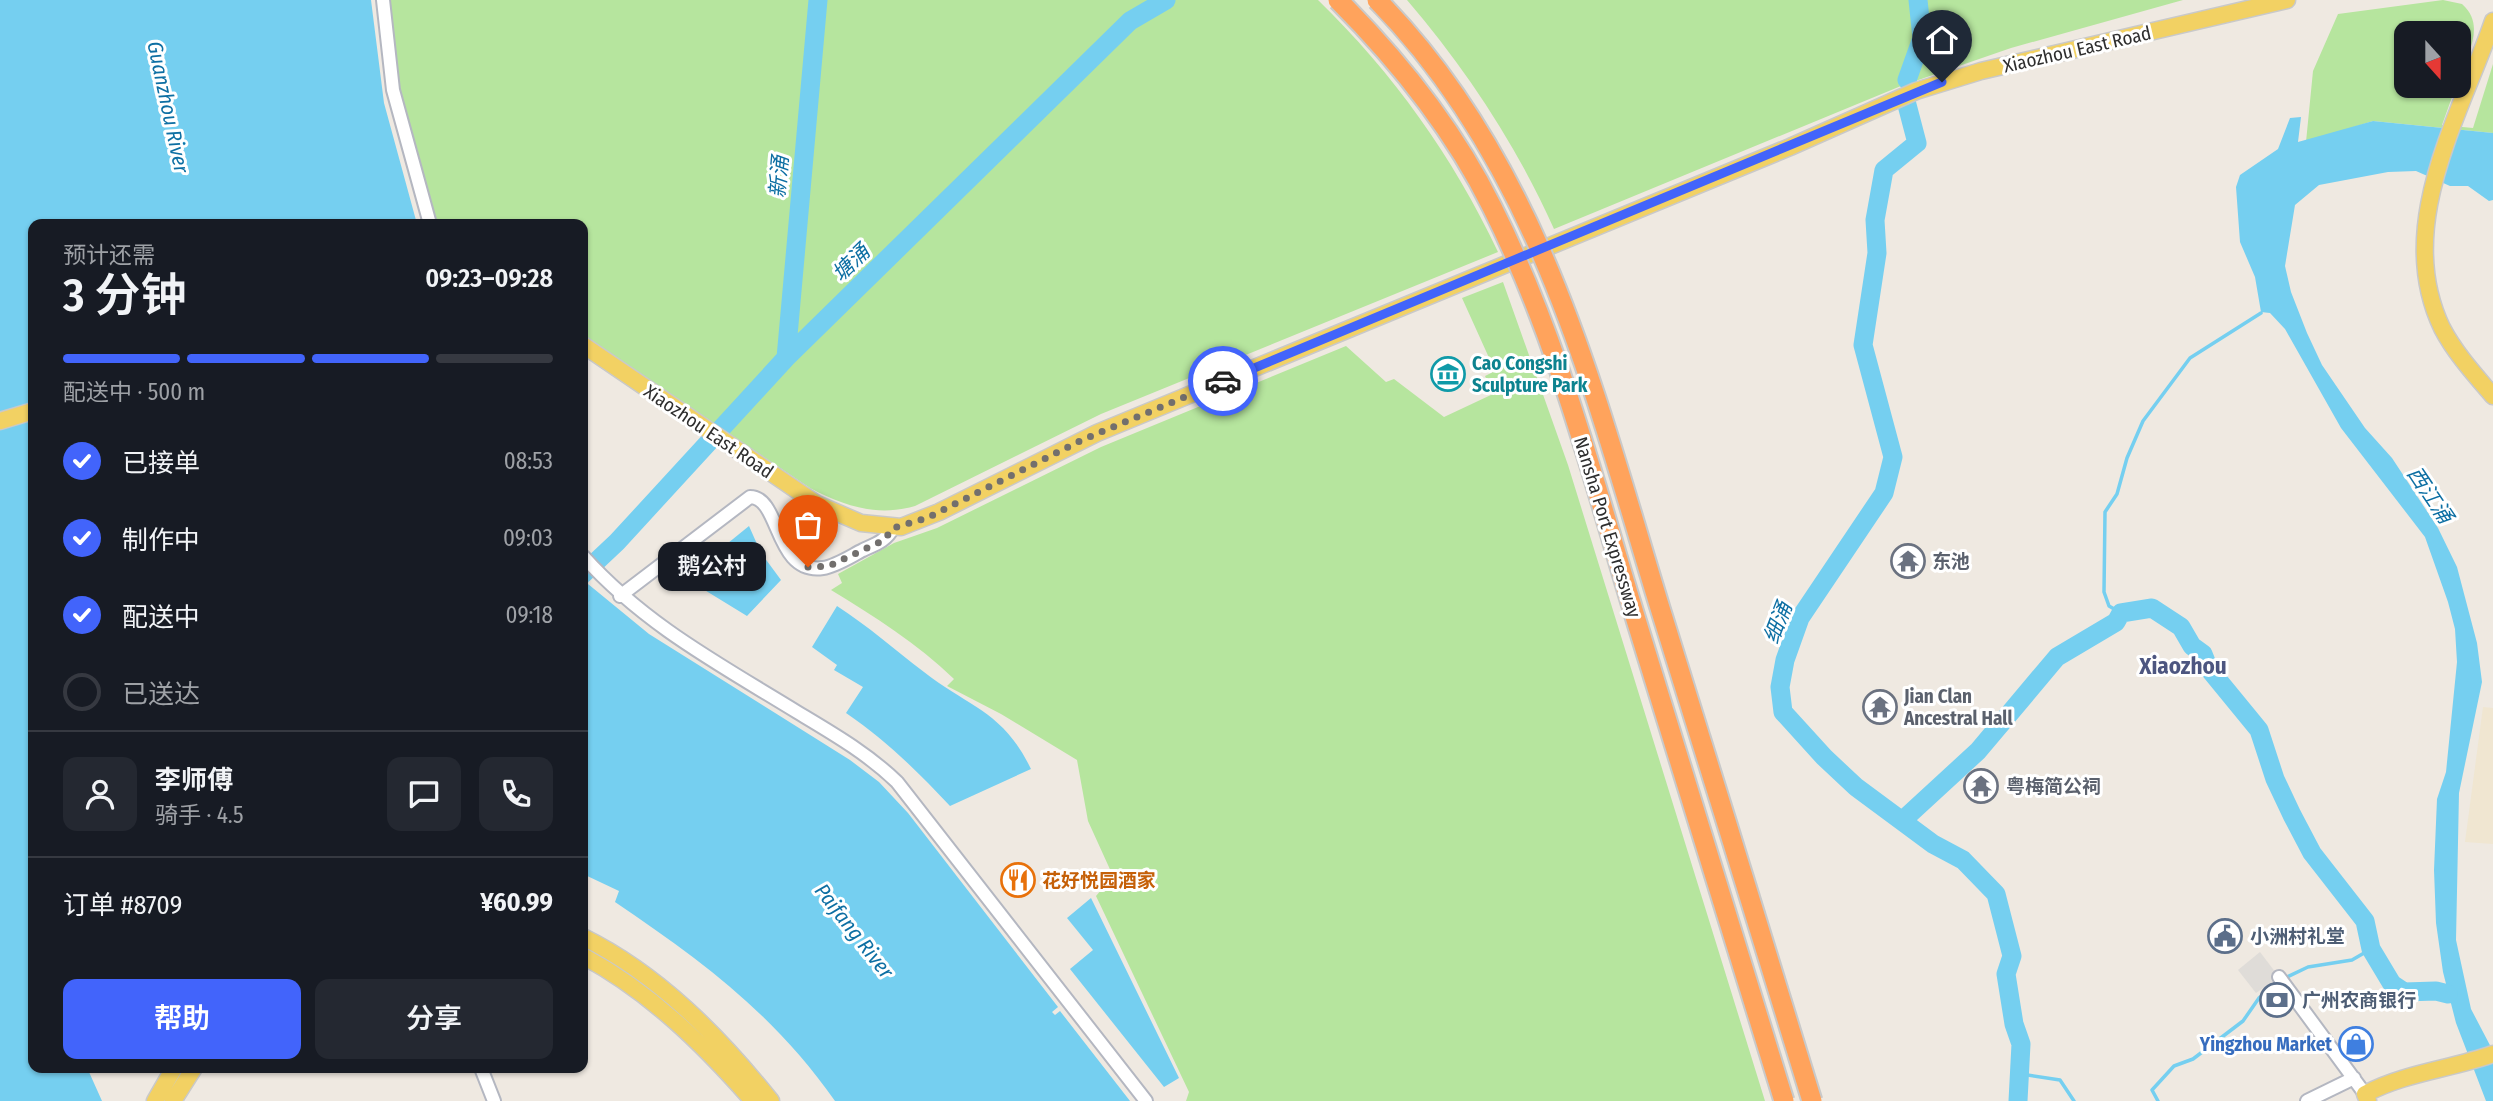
<!DOCTYPE html>
<html lang="zh">
<head>
<meta charset="utf-8">
<style>
	body { margin:0; font-family:"Fira Sans Condensed","Noto Sans SC",sans-serif; background:#242831; color:#f1f3f6; height:100vh; display:flex; flex-direction:column; font-size:26px; white-space:nowrap }
	* { box-sizing:border-box; margin:0 }
	p { font-size:23px; color:#9ea1a6 }
	.icon { flex:none; width:38px; height:38px; fill:none; stroke:currentColor; stroke-width:2; stroke-linecap:round; stroke-linejoin:round }
	.map { position:relative; flex:1; overflow:hidden }
	.side { position:absolute; left:28px; top:219px; width:560px; height:854px; display:flex; flex-direction:column; background:#171b24; border-radius:14px; box-shadow:0 2px 5px #0004 }
	.side>* { flex:none }
	.needle { width:46px; rotate:159deg }
	.fabs { position:absolute; left:2394px; top:21px; display:grid; gap:14px }
	.fabs a { display:grid; place-items:center; width:77px; height:77px; border-radius:14px; background:#171b24; box-shadow:0 2px 5px #0004; font-size:35px }
	.pin { position:absolute; display:grid; place-items:center; width:60px; height:60px; color:#fff; margin:-72px -30px; border-radius:50% 50% 50% 0; rotate:-45deg; box-shadow:0 0 7px #0007 }
	.pin .icon { rotate:45deg }
	.courier { position:absolute; display:grid; place-items:center; width:70px; height:70px; margin:-35px; border:5px solid #4264fb; border-radius:50%; background:#fff; color:#222; box-shadow:0 2px 9px #0007 }
	.bubble { position:absolute; height:49px; border-radius:14px; background:#171b24; box-shadow:0 2px 5px #0004; font-size:23px; font-weight:600; line-height:49px; text-align:center }
	.summary em { font-style:normal; font-weight:600 }
	.summary div { display:flex; flex-direction:column-reverse }
	.summary { display:flex; align-items:center; justify-content:space-between; height:119px; padding:0 35px }
	h1 { font-size:46px; font-weight:600; line-height:52px }
	.bar { display:grid; grid-template-columns:repeat(4,1fr); gap:10px 7px; align-content:center; height:84px; padding:0 35px }
	.bar i { height:9px; border-radius:5px; background:#363941 }
	.bar .active { background:#4264fb }
	.bar p { grid-column:span 4 }
	.line { display:flex; align-items:center; gap:18px; padding:0 35px; border-top:2px solid #363941 }
	.line div { flex:1 }
	.round { display:grid; place-items:center; flex:none; width:74px; height:74px; border-radius:14px; background:#242831 }
	ol { padding:0 35px; list-style:none }
	li { display:flex; align-items:center; gap:21px; height:77px }
	li p { margin-inline-start:auto }
	li .icon { padding:7px; border-radius:50%; background:#4264fb; color:#fff; stroke-width:4 }
	li:last-child { color:#9ea1a6 }
	li i { width:38px; height:38px; border:4px solid #363941; border-radius:50% }
	.action { display:flex; gap:14px; margin-top:auto; padding:14px 35px }
	.action a { flex:1; height:80px; border-radius:14px; background:#4264fb; color:#fff; font-size:28px; font-weight:600; line-height:80px; text-align:center }
	.action a+a { background:#242831; color:#f1f3f6 }
	.map>svg:first-child { display:block }
	.education { fill:#f0e6d1 }
	.green { fill:#b6e59e }
	.plaza { fill:#dfdcd8 }
	.water { fill:#75cff0 }
	.lines { fill:none; stroke-linecap:round; stroke-linejoin:round }
	.stream { stroke:#75cff0; stroke-width:3.5 }
	.river { stroke:#75cff0; stroke-width:19 }
	.minor-casing { stroke:#b4b7c1; stroke-width:16 }
	.major-casing { stroke:#c9c9c9; stroke-width:19 }
	.minor { stroke:#fff; stroke-width:12 }
	.major { stroke:#f2d163; stroke-width:16 }
	.highway-bridge-casing { stroke:#c9c9c9; stroke-width:23; stroke-linecap:butt }
	.highway-bridge { stroke:#ffa35c; stroke-width:19 }
	.done { stroke:#726f6d; stroke-width:7; stroke-dasharray:0 12.6 }
	.route { stroke:#4264fb; stroke-width:9 }
	.labels { text-anchor:middle; stroke-width:6; stroke-linejoin:round; paint-order:stroke }
	.street-label { font-size:19px; fill:#2e2e2e; stroke:#fff }
	.culture-label { font-size:19px; font-weight:bold; fill:#0d838f; stroke:#fff; text-anchor:start }
	.worship-label { font-size:19px; font-weight:bold; fill:#5b616d; stroke:#fff; text-anchor:start }
	.food-label { font-size:19px; font-weight:bold; fill:#c56008; stroke:#fff; text-anchor:start }
	.service-label { font-size:19px; font-weight:bold; fill:#4e5e75; stroke:#fff; text-anchor:start }
	.shop-label { font-size:19px; font-weight:bold; fill:#366cbe; stroke:#fff; text-anchor:end }
	.water-label { font-size:21px; font-style:italic; fill:#0d6fa3; stroke:#fff }
	.quarter-label { font-size:23px; font-weight:bold; fill:#4d5680; stroke:#fff }
</style>
</head>
<body>
<div class="map">
<svg width="2493" height="1101" viewBox="0 0 2493 1101">
	<rect width="100%" height="100%" fill="#efe9e1"/>
	<path class="education" d="M2483,707L2493,708V844L2465,842Z"/>
	<path class="green" d="M389,0H1318C1394,74 1453,157 1498,252L1101,414L915,506C877,517 844,506 810,488L583,335V224H436L399,85Z
		M1407,0H2183L2011,48L1901,86L1554,229C1517,146 1466,69 1407,0Z
		M2443,0L2462,4C2486,25 2468,53 2459,77V33H2406V86H2456L2442,125L2473,128L2493,64V133L2373,121L2306,142L2313,71L2338,14Z
		M1503,282L1568,465L1765,1101H1186L1189,1092L1096,896L1113,876L1088,821L1077,760L1001,714L947,686L954,679C917,643 875,617 831,590L842,583L838,574L894,543L937,528L1101,447L1346,346L1386,382L1394,379L1444,417L1493,394L1485,376L1495,371L1462,298Z"/>
	<path class="plaza" d="M2260,952L2279,977L2256,993L2238,970Z"/>
	<path class="water" d="M0,0H371L384,103L417,224H33V1068H92L89,1072L102,1101H0Z
		M2301,117L2298,142L2373,121L2493,133V200L2489,201L2468,186H2450L2416,171L2388,172L2319,185L2295,205L2285,266L2291,292L2307,333L2322,365L2365,428L2392,458L2438,528L2457,567L2477,643L2482,682L2459,793L2456,940L2471,1009L2493,1051V1101H2486L2456,1023L2443,972L2436,923L2434,870L2437,799L2446,772L2457,662L2455,629L2448,602L2425,537L2341,428L2285,329L2270,313L2261,312L2255,277L2240,242L2236,187L2240,175L2278,149L2290,118Z
		M749,526L761,553L781,580L747,616L685,578Z
		M604,562L589,576L588,584L649,634L850,760L879,782L908,813L1058,1007L1052,1012L1055,1015L1060,1011L1130,1101H835C773,1013 702,961 615,902L619,891L583,874V573Z
		M837,606C868,626 895,650 924,672C970,708 1003,711 1031,769L950,806C918,772 886,740 846,713L863,687L834,670L837,665L812,647Z
		M1091,898L1179,1078L1164,1087L1070,969L1093,950L1067,918Z"/>
	<g class="lines">
		<path class="stream" d="M2121,613L2109,606L2104,592L2105,512L2117,494L2127,458L2143,421L2190,358L2261,313
			M2285,978L2308,967L2352,960L2371,949
			M2021,1074L2060,1080L2074,1101
			M2158,1101L2152,1090L2174,1066L2193,1059L2243,1021L2259,998L2279,983"/>
		<path class="river" d="M1907,80L1922,38L1918,0
			M1906,101L1917,143L1884,170L1875,220L1877,253L1863,345L1893,457L1884,493L1800,618L1785,660L1780,687L1783,712L1824,757L1856,787L1933,844L1963,860L1996,894L2012,956L2006,974L2014,1024L2021,1044L2018,1101
			M786,358L818,0
			M583,574L617,542L786,358L1130,21L1166,0
			M1903,820L1978,751L2057,657L2116,622L2121,613L2152,608L2181,627L2192,646L2203,654L2209,669L2259,730L2275,779L2292,815L2312,853L2365,921L2371,949L2392,984L2404,992L2436,991L2448,994"/>
		<g class="minor-casing">
			<path id="minor" d="M383,0L393,90L430,224
				M583,556C645,625 719,664 797,712C832,733 867,753 897,782L1146,1101
				M620,596L750,497C781,497 774,575 823,568C836,566 851,556 863,550C876,544 886,541 893,528
				M2279,977L2365,1094
				M481,1068L494,1101
				M2307,1101L2354,1078"/>
		</g>
		<g class="major-casing">
			<path id="major" d="M2493,21C2460,117 2393,226 2442,328C2455,353 2475,375 2493,396
				M583,345L817,504L861,523L901,527L939,512L1097,433L1790,147L1916,91L1981,71L2287,0
				M0,421L33,411
				M583,937C658,974 719,1036 771,1101
				M583,956C650,992 703,1044 753,1101
				M155,1101L174,1068
				M173,1101L194,1068
				M2368,1101L2365,1094C2404,1073 2451,1069 2493,1054"/>
		</g>
		<use href="#minor" class="minor"/>
		<use href="#major" class="major"/>
		<g class="highway-bridge-casing">
			<path id="highway-bridge" d="M1338,0C1399,61 1454,130 1492,207C1558,338 1594,483 1637,623C1686,782 1735,942 1784,1101
				M1377,0C1540,165 1594,392 1660,608C1711,772 1762,937 1812,1101"/>
		</g>
		<use href="#highway-bridge" class="highway-bridge"/>
	</g>
	<g class="lines">
		<path class="done" d="M808,567L829,566L884,540L893,528L927,518L1082,440L1223,381"/>
		<path class="route" d="M1223,381L1942,82"/>
	</g>
	<defs>
		<g id="museum-ring" transform="scale(1.75)"><circle r="9.5" fill="#fff" stroke="#0f9aa8" stroke-width="1.5"/><path d="M0-6L6-3V-2H-6V-3ZM-5-1h2V3h-2ZM-1-1h2V3h-2ZM3-1h2V3H3ZM-6 4H6V6H-6Z" fill="#0f9aa8"/></g>
		<g id="temple-ring" transform="scale(1.75)"><circle r="9.5" fill="#fff" stroke="#6b7280" stroke-width="1.5"/><path d="M0-6L5-2H3V0L6.5 2.5H4V6H1.5V3h-3V6H-4V2.5H-6.5L-3 0V-2H-5Z" fill="#6b7280"/></g>
		<g id="restaurant-ring" transform="scale(1.75)"><circle r="9.5" fill="#fff" stroke="#e8710a" stroke-width="1.5"/><path d="M-5-6h1v4h1v-4h1v4h1v-4h1v5L-1.5 .5V6h-2V.5L-5-1ZM5-6V6H3V1.5H1.5Q1.5-4 5-6Z" fill="#e8710a"/></g>
		<g id="civic-ring" transform="scale(1.75)"><circle r="9.5" fill="#fff" stroke="#5c6f8a" stroke-width="1.5"/><path d="M-.6-6.5H3V-4.5H.6V-3L4-1V1h2V6H-6V1h2V-1L-.6-3ZM-1.2 2.5V6h2.4V2.5Z" fill="#5c6f8a"/></g>
		<g id="bank-ring" transform="scale(1.75)"><circle r="9.5" fill="#fff" stroke="#5c6f8a" stroke-width="1.5"/><path d="M-6-4H6V4H-6ZM0-2.3a2.3 2.3 0 1 0 0 4.6a2.3 2.3 0 1 0 0-4.6Z" fill="#5c6f8a"/></g>
		<g id="shop-ring" transform="scale(1.75)"><circle r="9.5" fill="#fff" stroke="#3f7fe0" stroke-width="1.5"/><path d="M-5-2.5h2.3a2.7 3.5 0 0 1 5.4 0H5L5.5 6h-11ZM-1.5-2.5h3a1.5 2.3 0 0 0-3 0Z" fill="#3f7fe0"/></g>
	</defs>
	<g fill-rule="evenodd">
		<use href="#museum-ring" x="1448" y="374"/>
		<use href="#temple-ring" x="1908" y="561"/>
		<use href="#temple-ring" x="1880" y="707"/>
		<use href="#temple-ring" x="1981" y="786"/>
		<use href="#restaurant-ring" x="1018" y="880"/>
		<use href="#civic-ring" x="2225" y="936"/>
		<use href="#bank-ring" x="2277" y="1000"/>
		<use href="#shop-ring" x="2356" y="1044"/>
	</g>
	<g class="labels">
		<g class="street-label">
			<text transform="translate(2077 49) rotate(-13)" y="7">Xiaozhou East Road</text>
			<text transform="translate(709 431) rotate(34)" y="7">Xiaozhou East Road</text>
			<text transform="translate(1608 527) rotate(73)" y="7">Nansha Port Expressway</text>
		</g>
		<g class="culture-label">
			<text x="1472" y="370">Cao Congshi<tspan x="1472" dy="22">Sculpture Park</tspan></text>
		</g>
		<g class="worship-label">
			<text x="1932" y="568">东池</text>
			<text x="1904" y="703">Jian Clan<tspan x="1904" dy="22">Ancestral Hall</tspan></text>
			<text x="2006" y="793">粤梅简公祠</text>
		</g>
		<g class="food-label">
			<text x="1042" y="887">花好悦园酒家</text>
		</g>
		<g class="service-label">
			<text x="2250" y="943">小洲村礼堂</text>
			<text x="2302" y="1007">广州农商银行</text>
		</g>
		<g class="shop-label">
			<text x="2332" y="1051">Yingzhou Market</text>
		</g>
		<g class="water-label">
			<text transform="translate(168 107) rotate(78)" y="7">Guanzhou River</text>
			<text transform="translate(779 177) rotate(-85)" y="7">新涌</text>
			<text transform="translate(851 263) rotate(-44)" y="7">塘涌</text>
			<text transform="translate(2430 495) rotate(56)" y="7">西江涌</text>
			<text transform="translate(1778 623) rotate(-69)" y="7">细涌</text>
			<text transform="translate(854 931) rotate(52)" y="7">Paifang River</text>
		</g>
		<g class="quarter-label">
			<text x="2183" y="674">Xiaozhou</text>
		</g>
	</g>
</svg>
<div class="fabs">
<a><svg class="needle" viewBox="-14 -14 28 28"><path d="M0-13l5 13h-10z" fill="#e53935"/><path d="M0 13l5-13h-10z" fill="#9ea1a6"/></svg></a>
</div>
<div class="pin" style="left:808px;top:567px;background:#ea580c"><svg class="icon" aria-label="bag" viewBox="0 0 24 24"><path d="M5 8h14l-1 12H6zM9 8a3 3 0 0 1 6 0"/></svg></div>
<div class="pin" style="left:1942px;top:82px;background:#1f2937"><svg class="icon" aria-label="home" viewBox="0 0 24 24"><path d="M3 11l9-7 9 7M6 9v11h12V9"/></svg></div>
<div class="courier" style="left:1223px;top:381px"><svg class="icon" aria-label="car" viewBox="0 0 24 24"><path d="M5 17H2v-5l4-1 3-4h7l3 4 3 1v5h-3M9 17h6M6 11h13"/><circle cx="7" cy="17" r="2"/><circle cx="17" cy="17" r="2"/></svg></div>
<div class="bubble" style="left:658px;top:542px;width:108px">鹅公村</div>
<section class="side">
<div class="summary"><div><h1>3 分钟</h1><p>预计还需</p></div><em>09:23–09:28</em></div>
<div class="bar"><i class="active"></i><i class="active"></i><i class="active"></i><i></i><p>配送中 · 500 m</p></div>
<ol>
<li><svg class="icon" aria-label="check" viewBox="0 0 24 24"><path d="M5 12l5 5 9-10"/></svg>已接单<p>08:53</p></li>
<li><svg class="icon" aria-label="check" viewBox="0 0 24 24"><path d="M5 12l5 5 9-10"/></svg>制作中<p>09:03</p></li>
<li><svg class="icon" aria-label="check" viewBox="0 0 24 24"><path d="M5 12l5 5 9-10"/></svg>配送中<p>09:18</p></li>
<li><i></i>已送达</li>
</ol>
<div class="line" style="height:126px"><a class="round"><svg class="icon" aria-label="person" viewBox="0 0 24 24"><circle cx="12" cy="8" r="4"/><path d="M4 21q1-7 8-7t8 7"/></svg></a><div><b>李师傅</b><p>骑手 · 4.5</p></div><a class="round"><svg class="icon" aria-label="chat" viewBox="0 0 24 24"><path d="M4 5h16v11H9l-5 4z"/></svg></a><a class="round"><svg class="icon" aria-label="phone" viewBox="0 0 24 24"><path d="M5 4h4l2 5-3 2q2 4 5 5l2-3 5 2v4C11 20 4 13 5 4z"/></svg></a></div>
<div class="line" style="height:91px"><div>订单 #8709</div><b>¥60.99</b></div>
<div class="action"><a>帮助</a><a>分享</a></div>
</section>
</div>
</body>
</html>
